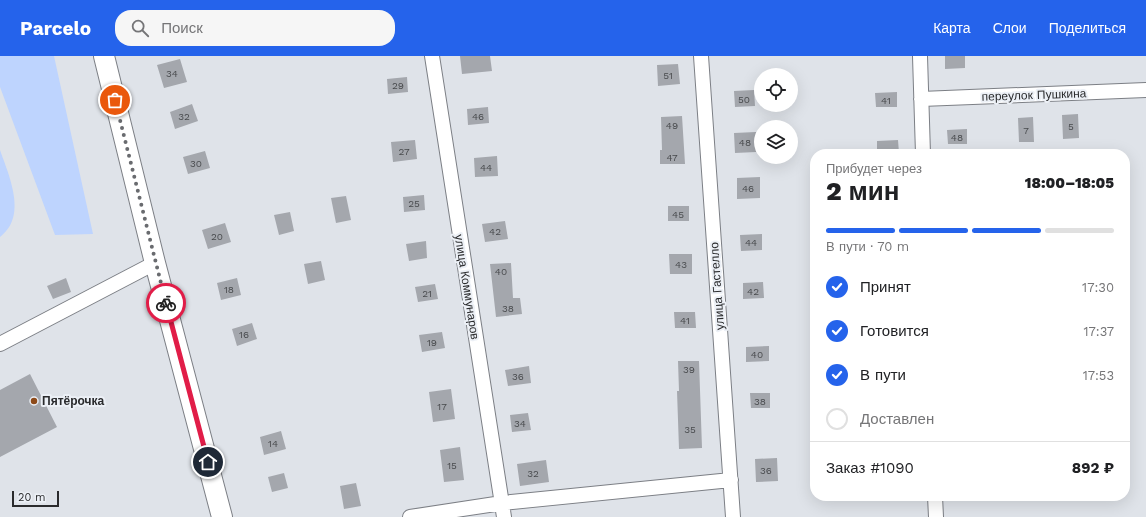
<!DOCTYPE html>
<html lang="ru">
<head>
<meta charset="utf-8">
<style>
	body { margin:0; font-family:"Work Sans",sans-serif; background:#f6f6f6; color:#202124; height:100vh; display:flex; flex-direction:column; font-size:15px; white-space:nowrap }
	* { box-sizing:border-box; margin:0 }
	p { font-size:13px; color:#757577 }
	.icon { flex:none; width:22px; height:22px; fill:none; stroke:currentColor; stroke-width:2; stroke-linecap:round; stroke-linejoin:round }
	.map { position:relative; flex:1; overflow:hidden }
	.sheet { position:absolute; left:810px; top:93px; width:320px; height:352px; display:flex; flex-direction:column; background:#fff; border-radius:16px; box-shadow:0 4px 16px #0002 }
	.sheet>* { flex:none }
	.tools { position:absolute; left:754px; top:12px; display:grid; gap:8px }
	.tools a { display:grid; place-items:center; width:44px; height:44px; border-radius:50%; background:#fff; box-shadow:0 4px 16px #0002; font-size:20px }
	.scale { position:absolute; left:12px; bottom:10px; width:47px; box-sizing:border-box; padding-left:4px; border:2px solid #2a2b2d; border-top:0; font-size:11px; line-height:14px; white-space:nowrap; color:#2a2b2d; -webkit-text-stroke:3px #ecf0f6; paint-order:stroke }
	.pin { position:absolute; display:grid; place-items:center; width:34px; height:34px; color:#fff; margin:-17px; border:2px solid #fff; border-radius:50%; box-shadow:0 1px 4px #0007 }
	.courier { position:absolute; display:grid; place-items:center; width:40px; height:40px; margin:-20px; border:3px solid #e11d48; border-radius:50%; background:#fff; color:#222; box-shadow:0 1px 5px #0007 }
	.summary em { font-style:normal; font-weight:800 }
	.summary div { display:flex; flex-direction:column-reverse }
	.summary { display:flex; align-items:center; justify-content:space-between; height:68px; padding:0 16px }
	h1 { font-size:26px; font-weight:800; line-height:30px }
	.bar { display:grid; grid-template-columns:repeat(4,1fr); gap:6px 4px; align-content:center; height:48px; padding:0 16px }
	.bar i { height:5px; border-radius:3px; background:#e0e0e0 }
	.bar .current { background:#2563eb }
	.bar p { grid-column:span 4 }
	.line { display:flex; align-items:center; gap:10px; padding:0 16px; border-top:1px solid #e0e0e0 }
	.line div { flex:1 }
	ol { padding:0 16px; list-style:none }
	li { display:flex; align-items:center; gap:12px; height:44px }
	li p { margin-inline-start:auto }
	li .icon { padding:4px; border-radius:50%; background:#2563eb; color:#fff; stroke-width:4 }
	li:last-child { color:#757577 }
	li i { width:22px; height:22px; border:2px solid #e0e0e0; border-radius:50% }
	header { display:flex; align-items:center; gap:24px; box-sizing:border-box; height:56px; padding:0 20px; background:#2563eb; color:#fff }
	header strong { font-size:19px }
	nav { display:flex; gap:22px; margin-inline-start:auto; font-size:14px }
	.search { width:280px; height:36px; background:#f6f6f6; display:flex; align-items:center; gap:10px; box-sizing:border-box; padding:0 14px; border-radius:16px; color:#757577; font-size:15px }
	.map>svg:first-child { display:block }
	.green { fill:#bed4fe }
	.building { fill:#a4a7ad }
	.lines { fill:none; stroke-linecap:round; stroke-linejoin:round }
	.street-casing { stroke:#7c7f85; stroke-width:16 }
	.secondary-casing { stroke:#7c7f85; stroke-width:22 }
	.street { stroke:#fff; stroke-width:14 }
	.secondary { stroke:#fff; stroke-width:20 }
	.done { stroke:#696b6f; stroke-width:4; stroke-dasharray:0 7.2 }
	.route { stroke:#e11d48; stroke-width:5 }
	.poi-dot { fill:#8d4a19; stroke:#ecf0f6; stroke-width:1.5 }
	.labels { text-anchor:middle; stroke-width:4; stroke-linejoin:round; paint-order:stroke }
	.number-label { font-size:10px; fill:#484a4d }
	.street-label { font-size:12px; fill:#2a2b2d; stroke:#ecf0f6 }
	.poi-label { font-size:12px; font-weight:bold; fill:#2a2b2d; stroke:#ecf0f6; text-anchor:start }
</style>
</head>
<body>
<header>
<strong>Parcelo</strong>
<div class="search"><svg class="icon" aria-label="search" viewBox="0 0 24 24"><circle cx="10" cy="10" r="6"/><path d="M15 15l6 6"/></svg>Поиск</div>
<nav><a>Карта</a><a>Слои</a><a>Поделиться</a></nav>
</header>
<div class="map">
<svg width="1146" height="461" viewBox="0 0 1146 461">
	<rect width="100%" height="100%" fill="#dfe3e9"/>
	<path class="green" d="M0,0H54L93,178L55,179L0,31Z
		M0,94C9,120 28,160 0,181Z"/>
	<path class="building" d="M460,0H490L492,15L462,18Z
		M945,0H965V12L945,13Z
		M180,3L187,26L164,32L157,9Z
		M678,8L680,28L658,30L657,9Z
		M407,21L408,36L388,38L387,23Z
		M754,34L755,50L735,51L734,35Z
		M897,36V51H876L875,37Z
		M192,48L198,65L175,73L170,56Z
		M488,51L489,67L468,69L467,53Z
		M1078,58L1079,82L1063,83L1062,59Z
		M682,60L685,108H660V94H662L661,61Z
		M1033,61L1034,86H1019L1018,62Z
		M967,73V88H948L947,74Z
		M756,76V96L735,97L734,77Z
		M415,84L417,103L393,106L391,86Z
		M898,84L899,97L877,98V85Z
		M205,95L210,112L188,118L183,101Z
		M497,100L498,120L475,121L474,102Z
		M760,121V142L737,143V122Z
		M424,139L425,154L404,156L403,141Z
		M346,140L351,164L336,167L331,142Z
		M668,150H689V165H668Z
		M290,156L294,175L279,179L274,159Z
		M505,165L508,183L485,186L482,168Z
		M225,167L231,186L208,193L202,174Z
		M762,178V194L741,195L740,179Z
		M426,185L427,202L409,205L406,188Z
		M669,198H692V218H670Z
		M321,205L325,224L308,228L304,208Z
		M511,207L513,242H520L522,258L496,261L490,208Z
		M66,222L71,236L53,243L47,230Z
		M237,222L241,239L221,244L217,227Z
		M763,226L764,242L743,243V227Z
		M435,228L438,243L418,246L415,231Z
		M674,256H695L696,272H675Z
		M252,267L257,283L237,290L232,273Z
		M442,276L445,292L422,296L419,279Z
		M769,290V305L746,306V291Z
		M678,305H699L702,392L679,393L677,335H679Z
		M529,310L531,327L508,330L505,314Z
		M30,318L57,371L0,401V334Z
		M451,333L455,363L433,366L429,336Z
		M750,337H770V352H751Z
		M528,357L531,374L512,376L510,359Z
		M281,375L286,393L264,399L260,381Z
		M460,391L464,424L444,426L440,394Z
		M777,402L778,425L756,426L755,403Z
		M546,404L549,426L520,430L517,408Z
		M284,417L288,432L272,436L268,421Z
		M356,427L361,450L344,453L340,430Z"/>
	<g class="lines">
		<g class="street-casing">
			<path id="street" d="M432,0L504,461
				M701,0L733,461
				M920,0L923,98
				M921,43L1146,34
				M0,288L155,207
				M935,440L936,461
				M410,461L502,447L731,424"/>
		</g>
		<g class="secondary-casing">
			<path id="secondary" d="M104,0L155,207L222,461"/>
		</g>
		<use href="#street" class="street"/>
		<use href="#secondary" class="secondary"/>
	</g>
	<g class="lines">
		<path class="done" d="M115,44L166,247"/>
		<path class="route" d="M166,247L208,406"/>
	</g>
	<circle class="poi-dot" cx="34" cy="345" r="4"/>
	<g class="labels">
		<g class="number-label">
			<text x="172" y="21">34</text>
			<text x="668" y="23">51</text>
			<text x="398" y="33">29</text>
			<text x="744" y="47">50</text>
			<text x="886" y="48">41</text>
			<text x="184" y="64">32</text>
			<text x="478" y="64">46</text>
			<text x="672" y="73">49</text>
			<text x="1071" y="74">5</text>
			<text x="1026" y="78">7</text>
			<text x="957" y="85">48</text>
			<text x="745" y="90">48</text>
			<text x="404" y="99">27</text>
			<text x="672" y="105">47</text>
			<text x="196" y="111">30</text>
			<text x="486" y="115">44</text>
			<text x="748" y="136">46</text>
			<text x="414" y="151">25</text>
			<text x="678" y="162">45</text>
			<text x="495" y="179">42</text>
			<text x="217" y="184">20</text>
			<text x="751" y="190">44</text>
			<text x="681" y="212">43</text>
			<text x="501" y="219">40</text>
			<text x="229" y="237">18</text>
			<text x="753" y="239">42</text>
			<text x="427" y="241">21</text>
			<text x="508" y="256">38</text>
			<text x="685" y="268">41</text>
			<text x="244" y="282">16</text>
			<text x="432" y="290">19</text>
			<text x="757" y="302">40</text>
			<text x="689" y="317">39</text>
			<text x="518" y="324">36</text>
			<text x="760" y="349">38</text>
			<text x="442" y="354">17</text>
			<text x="520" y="371">34</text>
			<text x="690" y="377">35</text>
			<text x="273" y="391">14</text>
			<text x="452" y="413">15</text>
			<text x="766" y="418">36</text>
			<text x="533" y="421">32</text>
		</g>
		<g class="street-label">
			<text transform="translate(1034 39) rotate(-2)" y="4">переулок Пушкина</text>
			<text transform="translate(717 230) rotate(-94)" y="4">улица Гастелло</text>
			<text transform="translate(467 231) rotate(81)" y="4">улица Коммунаров</text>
		</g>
		<g class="poi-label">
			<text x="42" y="349">Пятёрочка</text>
		</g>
	</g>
</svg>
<div class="tools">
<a><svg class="icon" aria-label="locate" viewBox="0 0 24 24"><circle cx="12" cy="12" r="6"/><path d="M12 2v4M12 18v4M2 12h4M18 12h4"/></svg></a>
<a><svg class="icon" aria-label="layers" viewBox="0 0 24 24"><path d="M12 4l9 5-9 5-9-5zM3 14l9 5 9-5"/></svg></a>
</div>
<div class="scale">20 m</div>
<div class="pin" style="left:115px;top:44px;background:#ea580c"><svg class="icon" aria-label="bag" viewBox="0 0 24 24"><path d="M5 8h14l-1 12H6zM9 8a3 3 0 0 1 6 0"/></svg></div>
<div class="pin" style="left:208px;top:406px;background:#1f2937"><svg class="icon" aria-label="home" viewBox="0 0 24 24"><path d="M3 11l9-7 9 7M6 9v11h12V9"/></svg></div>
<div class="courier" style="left:166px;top:247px"><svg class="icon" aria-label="bike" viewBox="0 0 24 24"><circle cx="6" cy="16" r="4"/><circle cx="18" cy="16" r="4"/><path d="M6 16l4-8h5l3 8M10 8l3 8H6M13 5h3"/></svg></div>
<section class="sheet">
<div class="summary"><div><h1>2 мин</h1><p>Прибудет через</p></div><em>18:00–18:05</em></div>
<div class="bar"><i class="current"></i><i class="current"></i><i class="current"></i><i></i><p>В пути · 70 m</p></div>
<ol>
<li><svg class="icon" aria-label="check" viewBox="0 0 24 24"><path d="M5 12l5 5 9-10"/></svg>Принят<p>17:30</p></li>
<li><svg class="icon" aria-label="check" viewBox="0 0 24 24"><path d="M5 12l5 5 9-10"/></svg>Готовится<p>17:37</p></li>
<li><svg class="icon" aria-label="check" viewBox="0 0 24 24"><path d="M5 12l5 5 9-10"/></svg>В пути<p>17:53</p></li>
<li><i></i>Доставлен</li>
</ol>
<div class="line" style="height:52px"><div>Заказ #1090</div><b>892 ₽</b></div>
</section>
</div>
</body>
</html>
